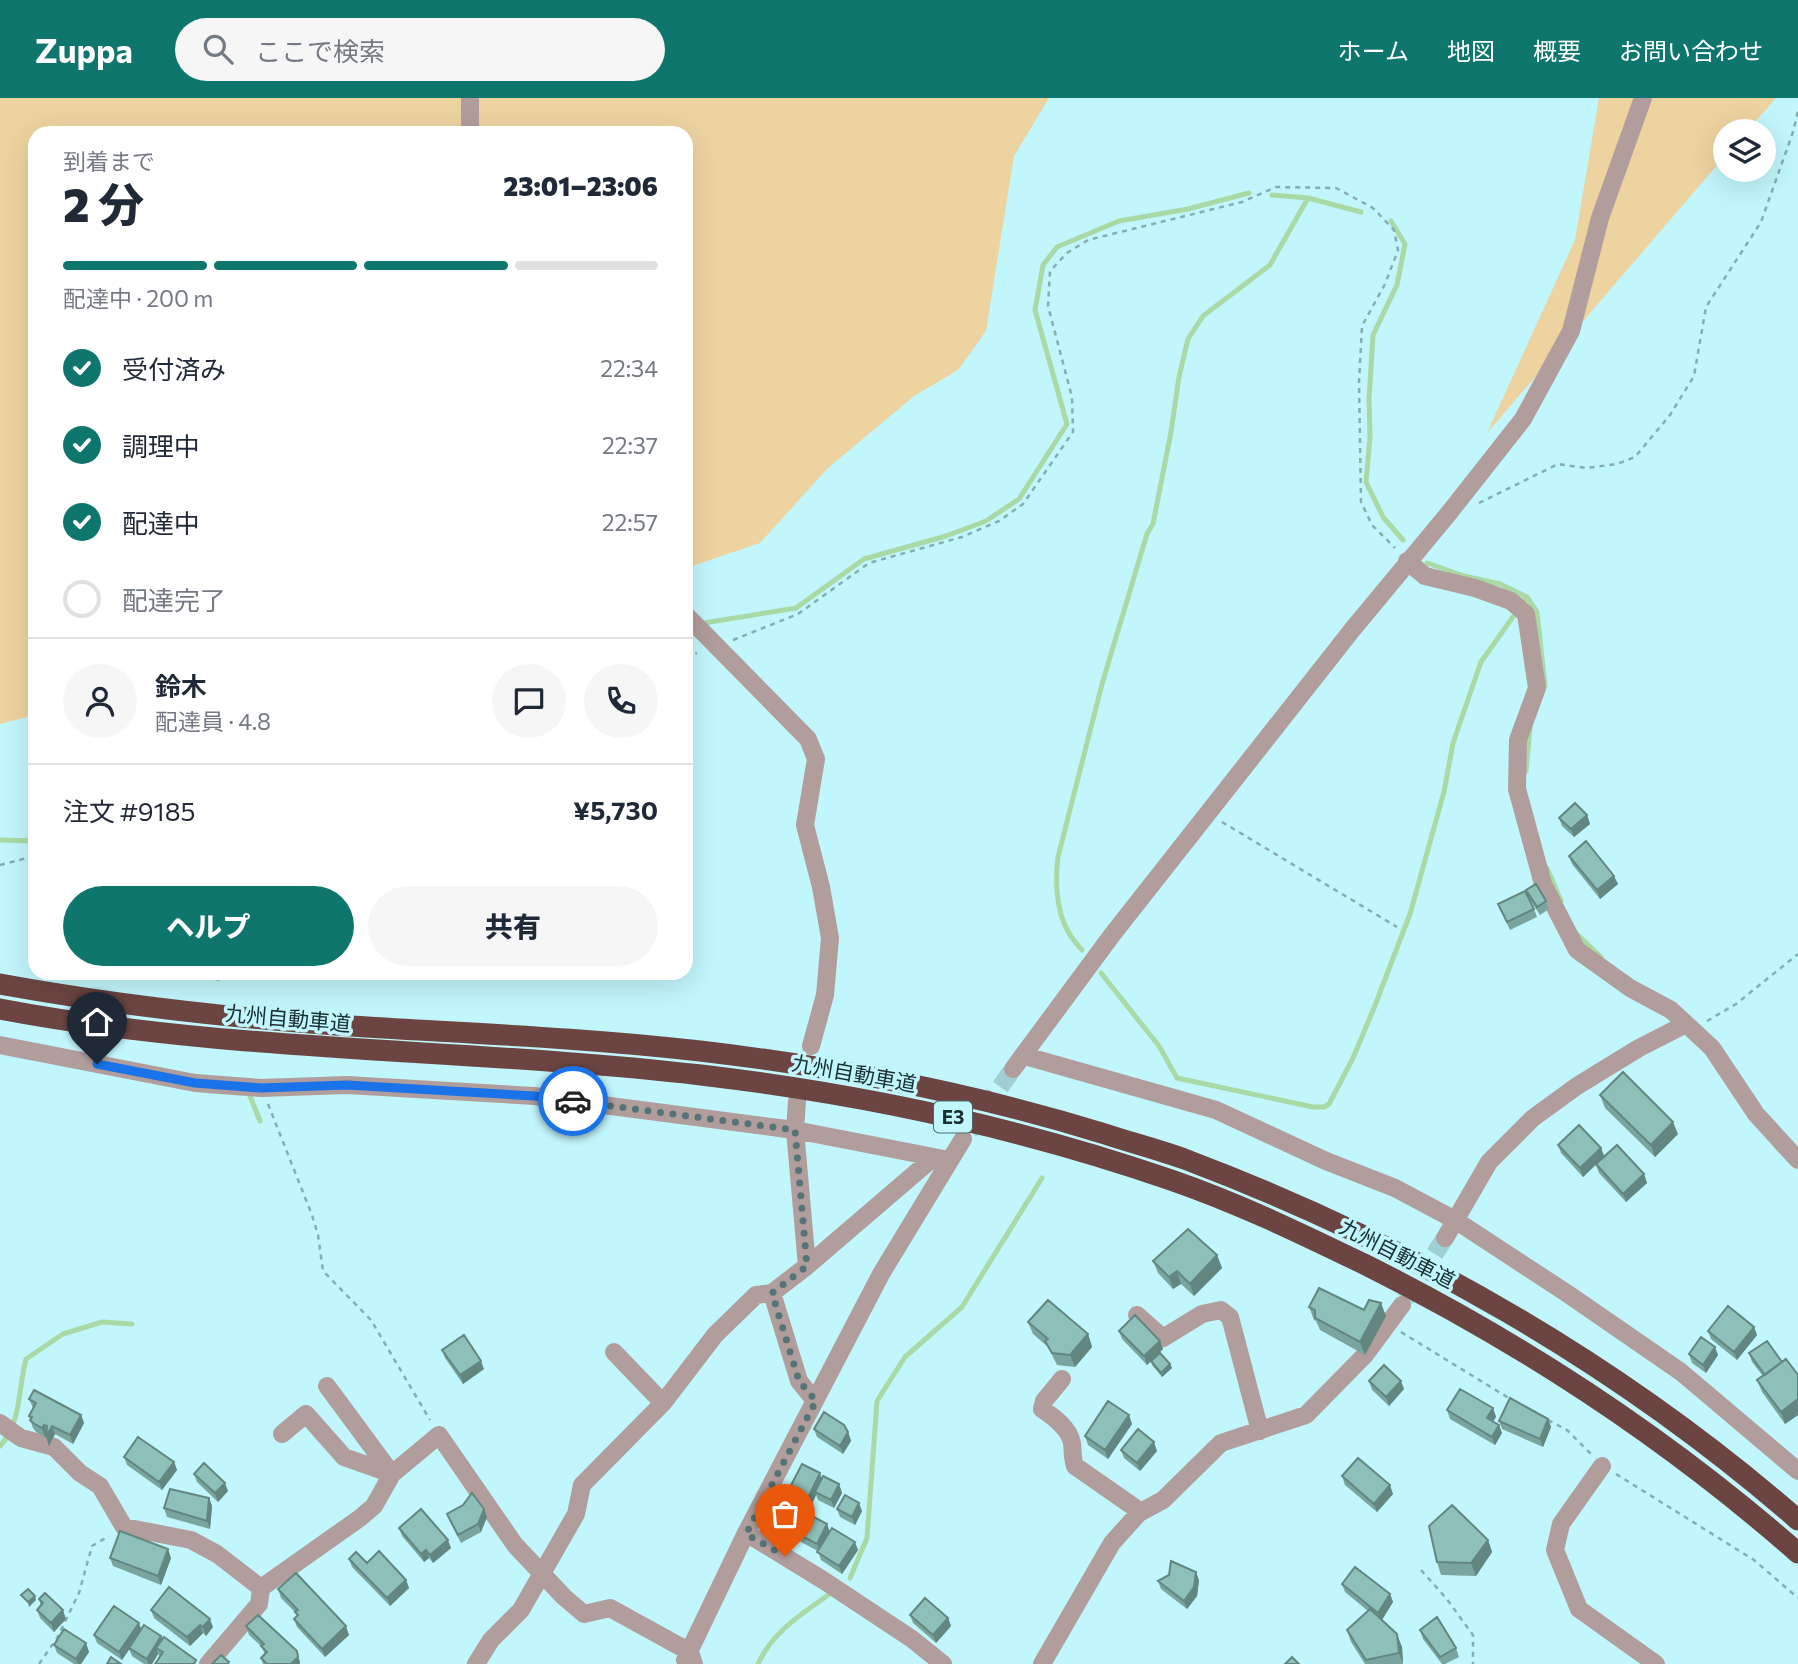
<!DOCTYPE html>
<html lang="ja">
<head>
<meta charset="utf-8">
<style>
	body { margin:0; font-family:Commissioner,"Noto Sans JP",sans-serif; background:#f6f6f7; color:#1f2937; height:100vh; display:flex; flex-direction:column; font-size:26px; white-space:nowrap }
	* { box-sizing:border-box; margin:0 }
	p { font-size:23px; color:#747a83 }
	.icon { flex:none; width:38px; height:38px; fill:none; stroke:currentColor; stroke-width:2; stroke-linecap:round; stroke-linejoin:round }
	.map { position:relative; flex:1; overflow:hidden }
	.drawer { position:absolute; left:28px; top:28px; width:665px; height:854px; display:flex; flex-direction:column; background:#fff; border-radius:21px; box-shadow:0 7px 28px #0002 }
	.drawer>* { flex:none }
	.tools { position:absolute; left:1713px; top:21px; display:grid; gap:14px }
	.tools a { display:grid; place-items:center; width:63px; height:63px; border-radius:50%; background:#fff; box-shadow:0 7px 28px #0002; font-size:35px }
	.pin { position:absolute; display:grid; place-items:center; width:60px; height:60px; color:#fff; margin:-72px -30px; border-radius:50% 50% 50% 0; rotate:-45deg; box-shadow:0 0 7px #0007 }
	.pin .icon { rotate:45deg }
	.courier { position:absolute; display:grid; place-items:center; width:70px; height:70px; margin:-35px; border:5px solid #1a73e8; border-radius:50%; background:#fff; color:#222; box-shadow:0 2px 9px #0007 }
	.overview em { font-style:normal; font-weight:800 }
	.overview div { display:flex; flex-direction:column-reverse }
	.overview { display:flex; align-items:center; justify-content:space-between; height:119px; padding:0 35px }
	h1 { font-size:46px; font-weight:800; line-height:52px }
	.bar { display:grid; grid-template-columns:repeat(4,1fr); gap:10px 7px; align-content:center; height:84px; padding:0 35px }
	.bar i { height:9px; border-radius:5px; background:#e0e1e3 }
	.bar .selected { background:#0f766e }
	.bar p { grid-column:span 4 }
	.line { display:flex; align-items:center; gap:18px; padding:0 35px; border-top:2px solid #e0e1e3 }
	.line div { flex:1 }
	.round { display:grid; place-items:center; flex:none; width:74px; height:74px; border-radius:37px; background:#f6f6f7 }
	ol { padding:0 35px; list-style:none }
	li { display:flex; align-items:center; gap:21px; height:77px }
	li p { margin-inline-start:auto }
	li .icon { padding:7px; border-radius:50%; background:#0f766e; color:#fff; stroke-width:4 }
	li:last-child { color:#747a83 }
	li i { width:38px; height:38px; border:4px solid #e0e1e3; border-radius:50% }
	.button { display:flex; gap:14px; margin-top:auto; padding:14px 35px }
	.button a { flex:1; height:80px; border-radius:42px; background:#0f766e; color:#fff; font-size:28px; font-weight:800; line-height:80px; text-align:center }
	.button a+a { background:#f6f6f7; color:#1f2937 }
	header { display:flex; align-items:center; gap:42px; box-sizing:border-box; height:98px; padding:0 35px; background:#0f766e; color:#fff }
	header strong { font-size:33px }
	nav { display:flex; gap:38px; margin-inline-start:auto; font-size:24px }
	.search { width:490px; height:63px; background:#f6f6f7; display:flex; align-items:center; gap:18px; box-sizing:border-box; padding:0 24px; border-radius:38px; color:#747a83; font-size:26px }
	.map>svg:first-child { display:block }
	.green { fill:#edd3a0 }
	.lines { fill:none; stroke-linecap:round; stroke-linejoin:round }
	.stream { stroke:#a9daa6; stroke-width:5 }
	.minor-tunnel { stroke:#9fced3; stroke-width:18; stroke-dasharray:18 9; stroke-linecap:butt }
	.path { stroke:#84aeb2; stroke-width:2.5; stroke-dasharray:5 5; stroke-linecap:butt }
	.minor { stroke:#b19d9b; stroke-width:18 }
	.highway { stroke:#6c4542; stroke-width:21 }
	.wall { fill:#79a59e }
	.shaded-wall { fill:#638681 }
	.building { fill:#8dc0b8; stroke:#638681; stroke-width:2 }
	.done { stroke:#547477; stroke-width:7; stroke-dasharray:0 12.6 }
	.route { stroke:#1a73e8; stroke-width:9 }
	.labels { text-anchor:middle; stroke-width:7; stroke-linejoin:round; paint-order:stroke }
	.shield { fill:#c1f6fc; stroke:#4b6a6d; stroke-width:2 }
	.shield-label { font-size:19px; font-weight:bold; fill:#192e30 }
	.street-label { font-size:21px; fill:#192e30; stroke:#c1f6fc }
</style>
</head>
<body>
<header>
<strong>Zuppa</strong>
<div class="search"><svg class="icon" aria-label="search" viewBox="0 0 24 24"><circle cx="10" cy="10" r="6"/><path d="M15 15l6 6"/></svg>ここで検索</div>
<nav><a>ホーム</a><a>地図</a><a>概要</a><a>お問い合わせ</a></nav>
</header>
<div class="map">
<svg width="1798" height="1566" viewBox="0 0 1798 1566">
	<rect width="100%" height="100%" fill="#c1f6fc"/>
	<path class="green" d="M0,0H1049L1014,58L986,233L958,272L914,298L828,370L760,445L686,470V35H35V617L0,626Z
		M1599,0H1776L1747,33H1726L1725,58L1487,335L1575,142Z"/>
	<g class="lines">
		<path class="stream" d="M1272,97L1308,100L1361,114
			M1391,123L1405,146L1397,187L1373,237L1369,301L1370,339L1366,384L1383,419L1403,442
			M1427,465L1464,478L1500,486L1527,499L1537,514L1545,588
			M704,525L796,510L864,461L946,438L986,423L1019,401L1067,326L1035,212L1043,167L1057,149L1119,123L1188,111L1249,95
			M1526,673L1530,630
			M0,742L35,743
			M1547,770L1561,803
			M1578,837L1601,859
			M1082,852C1077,846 1071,840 1068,833C1056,813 1055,782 1058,759L1102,586L1147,436L1153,426L1171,334L1179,279L1188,241L1203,218L1270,167L1308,100
			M1101,875L1159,948L1177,980L1313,1009H1324L1329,1006L1353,960L1374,910L1410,816L1444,694L1453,645L1481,564L1527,499
			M218,881L219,875
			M250,998L260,1023
			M0,1348C22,1324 18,1290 26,1261L63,1236L102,1224L132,1226
			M850,1480L867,1440L877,1303L905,1259L962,1209L1042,1080
			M758,1566C773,1533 802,1516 831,1495"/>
		<path class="minor-tunnel" d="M969,1033L1013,971
			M1405,1201L1445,1140"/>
		<path class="path" d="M1479,405L1558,366L1586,370L1617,366L1635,359L1670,317L1694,278L1706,209L1761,124L1793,34L1798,13
			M733,542L798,516L869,465L962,439L999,423L1023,406L1073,334L1072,299L1048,208L1050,173L1067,155L1088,142L1242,104L1276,89L1336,90L1373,110L1394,132L1398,152L1385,186L1362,228L1359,284L1361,404L1372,427L1395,450
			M686,559L697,555
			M1222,724L1397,829
			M0,767L35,758
			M1707,923L1736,906L1798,856
			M268,1006L312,1117L318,1137L323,1173L371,1222L430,1322
			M1401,1234L1512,1302
			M1548,1322L1567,1332L1592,1357
			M1616,1376L1754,1462L1798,1500
			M1421,1472L1446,1500L1473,1537V1566
			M39,1566L57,1540L79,1495L92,1448L109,1438"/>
		<path class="minor" d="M470,0V35
			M1407,463L1425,478L1475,490L1511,503L1526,516L1537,590L1518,642L1517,691L1543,786L1577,852L1630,890L1671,912L1712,950L1756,1016L1798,1062
			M686,517L808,641L816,661L805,727L821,789L830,840L825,897L811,948
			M0,947L195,985L261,990L347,987L534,998L795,1032L949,1062
			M1025,958L1216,1012L1326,1063L1395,1090L1455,1122L1568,1196L1681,1274L1798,1373
			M1013,971L1112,837L1352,532L1449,415L1523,321L1571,233L1600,120L1643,0
			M797,1003L795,1032L807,1168
			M1445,1140L1489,1064L1533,1020L1577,988L1639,950L1686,926
			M1137,1217L1163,1240L1202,1216L1221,1212L1230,1219L1260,1333
			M614,1254L663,1305
			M1062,1281L1044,1303L1042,1311C1054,1319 1069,1330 1072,1345C1073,1353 1072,1360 1075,1368L1141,1414
			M327,1288L392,1376
			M815,1303L799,1283L772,1195L807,1168L933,1060
			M0,1325L21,1340L54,1349L80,1375L100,1388L124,1429L191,1442L217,1456L261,1490
			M282,1336L306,1316L344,1359L392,1376
			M1602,1368L1561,1426L1555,1452L1579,1511L1656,1566
			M746,1435L823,1482L912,1541L943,1566
			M685,1562L746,1435L881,1176L963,1041
			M208,1566L259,1506L261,1490L360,1420L374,1408L392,1376L439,1337L515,1447L564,1499L584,1516L610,1510L690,1554L694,1566
			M476,1566L491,1542L521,1512L576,1416L582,1387L663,1305L715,1237L756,1197L772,1195
			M1042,1566L1112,1445L1139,1415L1163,1402L1221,1345L1306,1317L1365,1257L1402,1207"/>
		<path class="highway" d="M0,886C110,906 223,919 335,927C456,935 578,939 700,953C837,969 973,995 1105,1036C1132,1045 1160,1052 1187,1062C1409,1146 1619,1266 1798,1422
			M0,911C231,955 468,950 701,977C862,996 1018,1029 1171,1082C1238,1105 1302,1136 1366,1167C1522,1245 1667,1340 1798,1455"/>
	</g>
	<path class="wall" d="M1587,717L1590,726L1574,739L1562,728L1559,720Z
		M1569,758L1618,786L1600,801L1572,766Z
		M1526,792L1546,803L1549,811L1540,817L1529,800Z
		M1498,806L1534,811L1537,819L1510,832Z
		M1600,997L1678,1036L1655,1059L1605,1010Z
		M1558,1047L1601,1050L1604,1058L1644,1076L1647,1085L1626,1104L1599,1075L1596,1067L1583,1079L1561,1055Z
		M1217,1157L1222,1170L1194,1198L1181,1186L1173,1191L1158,1175L1153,1163Z
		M1309,1209L1386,1218L1365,1257L1320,1232L1316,1223L1314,1222Z
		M1028,1224L1088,1236L1092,1249L1075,1269L1057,1267L1048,1249L1033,1236Z
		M1754,1229L1757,1237L1737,1262L1711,1241L1708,1233Z
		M1119,1233L1160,1243L1163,1251L1147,1267L1122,1241Z
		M442,1252L484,1271L463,1286L445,1260Z
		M1749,1255L1782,1264L1798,1277V1317L1785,1326L1762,1294L1757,1282L1763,1278L1752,1264Z
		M1689,1256L1718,1257L1706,1275L1692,1265Z
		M1151,1263L1170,1266L1172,1270L1162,1279L1152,1267Z
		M1369,1283L1404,1291L1389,1308L1372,1292Z
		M29,1301L81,1317L84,1325L73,1346L55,1336L49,1348L46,1336L45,1339L36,1334L33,1330L29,1318L33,1310Z
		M1493,1310L1496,1319L1493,1323L1502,1335L1495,1347L1450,1321L1447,1312Z
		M1548,1321L1551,1329L1543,1349L1502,1331L1499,1323Z
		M1132,1326L1108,1361L1088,1347L1085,1338Z
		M814,1331L848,1334L851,1343L843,1356L817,1339Z
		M1121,1352L1157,1353L1140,1373L1124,1360Z
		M124,1359L174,1364L177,1372L162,1392L127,1367Z
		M194,1376L228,1393L218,1404L197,1384Z
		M1342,1378L1393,1396L1377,1414L1345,1387Z
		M822,1380L839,1386L842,1395L834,1410L818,1402L816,1397L810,1410L791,1401L788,1393Z
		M209,1400L212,1408L210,1431L167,1419L164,1410Z
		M484,1411L487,1419L481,1434L461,1445L450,1424L447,1416Z
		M805,1411L807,1418L858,1452L842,1476L821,1462L818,1453L801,1444L798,1436L793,1444L773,1432L770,1424Z
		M837,1411L862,1413L855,1427L840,1419Z
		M399,1430L451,1450L433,1465L429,1460L424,1464L402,1438Z
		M1488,1442L1492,1454L1476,1478L1441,1477L1437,1464Z
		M110,1460H171L161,1487L113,1468Z
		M349,1461L406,1482L409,1490L390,1508L352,1469Z
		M1199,1482L1197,1498L1187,1511L1161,1491L1158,1483Z
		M1342,1486L1390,1496L1393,1504L1382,1522L1402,1549L1403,1566H1365L1351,1544L1347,1532L1368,1513L1345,1494Z
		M278,1491L349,1537L325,1559L297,1529L294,1521L297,1518L296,1515L281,1500Z
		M39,1501L66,1521L54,1534L40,1520L37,1512L41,1508Z
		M151,1512L213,1529L206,1538L203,1535L190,1548L154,1520Z
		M910,1517L948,1520L951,1528L936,1545L913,1525Z
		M246,1528L300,1562V1566H263L261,1560L265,1557L262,1549L249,1537Z
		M141,1531L161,1538L162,1541L196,1562L160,1559L158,1556L152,1566H144L132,1558L129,1551L122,1562L97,1545L94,1537Z
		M1420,1532L1456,1550L1459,1559L1445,1566H1442L1423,1541Z
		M86,1545L89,1554L81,1566H74L57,1555L54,1547Z"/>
	<path class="shaded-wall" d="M1587,717L1590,726L1574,739L1571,731Z
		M1614,778L1618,786L1600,801L1597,792Z
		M1673,1024L1678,1036L1655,1059L1651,1047Z
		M1601,1050L1604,1058L1583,1079L1580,1070Z
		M1644,1076L1647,1085L1626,1104L1623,1096Z
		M1217,1157L1222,1170L1194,1198L1190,1186Z
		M1177,1173L1181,1186L1173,1191L1169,1179Z
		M1381,1205L1386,1218L1365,1257L1360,1244Z
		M1754,1229L1757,1237L1737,1262L1734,1254Z
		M1088,1236L1092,1249L1075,1269L1070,1257Z
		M1160,1243L1163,1251L1147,1267L1144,1258Z
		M1715,1249L1718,1257L1706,1275L1703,1267Z
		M481,1263L484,1271L463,1286L460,1277Z
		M1170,1266L1172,1270L1162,1279L1161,1275Z
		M1401,1283L1404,1291L1389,1308L1386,1299Z
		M1798,1301V1317L1785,1326L1781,1314Z
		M1493,1310L1496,1319L1490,1328L1487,1320Z
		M81,1317L84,1325L73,1346L70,1337Z
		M1129,1317L1132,1326L1108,1361L1105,1352Z
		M1548,1321L1551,1329L1543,1349L1540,1341Z
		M44,1327L47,1335L45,1339L42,1330Z
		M1499,1327L1502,1335L1495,1347L1492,1339Z
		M52,1328L55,1336L49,1348L46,1339Z
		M848,1334L851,1343L843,1356L840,1348Z
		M1154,1344L1157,1353L1140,1373L1137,1365Z
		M174,1364L177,1372L162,1392L159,1384Z
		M820,1375L823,1384L815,1394L816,1397L810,1410L807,1402Z
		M225,1385L228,1393L218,1404L215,1395Z
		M839,1386L842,1395L834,1410L831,1402Z
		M1390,1387L1393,1396L1377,1414L1374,1406Z
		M209,1400L212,1408L210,1431L207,1423Z
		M859,1405L862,1413L855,1427L852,1419Z
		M484,1411L487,1419L481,1434L478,1426Z
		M805,1411L808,1419L793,1444L790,1436Z
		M827,1426L830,1434L820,1454L817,1446Z
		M448,1442L451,1450L433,1465L430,1457Z
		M1488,1442L1492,1454L1476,1478L1471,1465Z
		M855,1444L858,1452L842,1476L839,1468Z
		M168,1451L171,1460L161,1487L158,1478Z
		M426,1452L429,1460L424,1464L421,1456Z
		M1196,1474L1199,1482L1197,1498L1187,1511L1184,1503Z
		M406,1482L409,1490L390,1508L387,1500Z
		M1390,1496L1393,1504L1381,1523L1378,1515Z
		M35,1498L36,1502L29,1509L28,1504Z
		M63,1512L66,1521L54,1534L51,1525Z
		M948,1520L951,1528L936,1545L933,1537Z
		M210,1521L213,1529L206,1538L203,1529Z
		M139,1525L142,1533L122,1562L119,1554Z
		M200,1527L203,1535L190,1548L187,1539Z
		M346,1528L349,1537L325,1559L322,1551Z
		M1397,1536L1402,1549L1403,1566L1399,1555Z
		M161,1538L164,1546L156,1550L158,1556L152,1566H148L147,1561Z
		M86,1545L89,1554L81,1566H78L76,1561Z
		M297,1553L300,1566H291Z"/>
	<path class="building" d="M1575,705L1587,717L1571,731L1559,720Z
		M1586,743L1614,778L1597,792L1569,758Z
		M1536,786L1546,803L1537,809L1526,792Z
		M1525,793L1534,811L1507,824L1498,806Z
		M1623,974L1673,1024L1651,1047L1600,997Z
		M1579,1027L1601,1050L1580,1070L1558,1047Z
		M1617,1047L1644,1076L1623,1096L1596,1066Z
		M1188,1131L1217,1157L1190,1186L1177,1173L1169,1179L1153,1163Z
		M1319,1190L1364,1212L1369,1202L1381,1205L1360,1244L1315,1220V1212L1309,1209Z
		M1048,1202L1088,1236L1070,1257L1052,1255L1045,1243L1048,1241L1028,1224Z
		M1728,1208L1754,1229L1734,1254L1708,1233Z
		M1135,1217L1160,1243L1144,1258L1119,1233Z
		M464,1237L481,1263L460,1277L442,1252Z
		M1701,1239L1715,1249L1703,1267L1689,1256Z
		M1767,1243L1782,1264L1765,1277L1749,1255Z
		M1160,1255L1170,1266L1161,1275L1151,1263Z
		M1786,1261L1798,1277V1301L1781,1314L1757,1282Z
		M1384,1267L1401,1283L1386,1299L1369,1283Z
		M1460,1291L1493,1310L1487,1320L1499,1327L1492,1339L1447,1312Z
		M34,1292L81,1317L70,1337L52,1328L46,1339L47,1328L44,1327L42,1330L33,1325L30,1322L32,1319L29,1318L36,1305L29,1301Z
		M1510,1300L1548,1321L1540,1341L1499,1323Z
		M1108,1303L1129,1317L1105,1352L1085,1338Z
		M824,1314L844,1327L848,1334L840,1348L814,1331Z
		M1138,1331L1154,1344L1137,1365L1121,1352Z
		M138,1339L174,1364L159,1384L124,1359Z
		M1358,1360L1390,1387L1374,1406L1342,1378Z
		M204,1365L225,1385L215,1395L194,1376Z
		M802,1366L820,1375L807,1402L788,1393Z
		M823,1378L839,1386L831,1402L815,1394Z
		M170,1391L209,1400L207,1423L164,1410Z
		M472,1395L484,1411L478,1426L458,1437L447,1416L463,1407Z
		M845,1397L859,1405L852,1419L837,1411Z
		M785,1399L805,1411L790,1436L770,1424Z
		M1452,1407L1488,1442L1471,1465L1437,1464L1429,1428Z
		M421,1411L448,1442L430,1457L426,1452L421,1456L399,1430Z
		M808,1416L827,1426L817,1446L798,1436Z
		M832,1430L855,1444L839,1468L817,1454Z
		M120,1433L168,1451L158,1478L110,1460Z
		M379,1453L406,1482L387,1500L349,1461L356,1454L367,1465Z
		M1171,1463L1196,1474L1194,1489L1184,1503L1158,1483L1169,1477Z
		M1355,1469L1390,1496L1378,1515L1342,1486Z
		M296,1475L346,1528L322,1551L294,1521L298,1517L295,1514L298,1512L278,1491Z
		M169,1489L210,1521L203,1529L200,1527L187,1539L151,1512Z
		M28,1491L35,1498L28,1504L21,1497Z
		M45,1495L63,1512L51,1525L37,1512L43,1505L39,1501Z
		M925,1500L948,1520L933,1537L910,1517Z
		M114,1508L139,1525L119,1554L94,1537Z
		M1370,1511L1397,1536L1399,1555L1366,1562L1347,1532Z
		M258,1517L297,1553L298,1559L291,1566H267L261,1560L267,1554L261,1548L264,1546L246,1528Z
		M1437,1519L1456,1550L1440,1559L1420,1532Z
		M144,1527L161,1538L147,1561L129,1550Z
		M64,1531L86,1545L76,1561L54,1547Z
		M164,1539L196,1562L194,1566H155L163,1554L156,1550Z
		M221,1557L229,1564L228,1566H212Z
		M111,1559L121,1566H107Z
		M1292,1559L1299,1566H1285Z"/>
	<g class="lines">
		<path class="done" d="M573,1003L795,1032L807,1168L772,1195L799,1283L816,1303L746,1436L785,1458"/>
		<path class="route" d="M97,966L195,985L261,990L347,987L534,998L573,1003"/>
	</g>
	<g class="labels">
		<rect class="shield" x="934" y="1003.5" width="38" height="31" rx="5"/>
		<g class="shield-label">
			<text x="953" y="1026">E3</text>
		</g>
		<g class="street-label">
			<text transform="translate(288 921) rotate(5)" y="7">九州自動車道</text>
			<text transform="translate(854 976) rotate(10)" y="7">九州自動車道</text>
			<text transform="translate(1397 1156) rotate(27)" y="7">九州自動車道</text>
		</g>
	</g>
</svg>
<div class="tools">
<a><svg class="icon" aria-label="layers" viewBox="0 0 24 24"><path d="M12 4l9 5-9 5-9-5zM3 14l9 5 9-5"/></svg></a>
</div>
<div class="pin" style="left:785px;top:1458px;background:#ea580c"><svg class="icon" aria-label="bag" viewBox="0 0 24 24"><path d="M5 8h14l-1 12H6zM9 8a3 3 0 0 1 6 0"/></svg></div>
<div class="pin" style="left:97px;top:966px;background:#1f2937"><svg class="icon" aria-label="home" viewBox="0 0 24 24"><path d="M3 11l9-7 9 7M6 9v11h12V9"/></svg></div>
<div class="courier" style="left:573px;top:1003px"><svg class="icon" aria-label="car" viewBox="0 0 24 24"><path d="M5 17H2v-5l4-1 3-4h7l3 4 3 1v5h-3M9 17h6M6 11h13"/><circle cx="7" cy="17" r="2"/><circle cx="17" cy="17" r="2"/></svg></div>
<section class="drawer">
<div class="overview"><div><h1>2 分</h1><p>到着まで</p></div><em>23:01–23:06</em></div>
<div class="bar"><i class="selected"></i><i class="selected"></i><i class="selected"></i><i></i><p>配達中 · 200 m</p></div>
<ol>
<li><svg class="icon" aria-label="check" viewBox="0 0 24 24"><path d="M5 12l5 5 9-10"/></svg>受付済み<p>22:34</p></li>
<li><svg class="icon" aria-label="check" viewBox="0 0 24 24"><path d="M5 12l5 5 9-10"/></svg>調理中<p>22:37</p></li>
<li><svg class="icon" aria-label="check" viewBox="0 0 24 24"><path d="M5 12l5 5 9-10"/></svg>配達中<p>22:57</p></li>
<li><i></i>配達完了</li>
</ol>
<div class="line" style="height:126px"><a class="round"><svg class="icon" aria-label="person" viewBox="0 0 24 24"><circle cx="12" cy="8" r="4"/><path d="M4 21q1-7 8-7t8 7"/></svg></a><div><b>鈴木</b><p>配達員 · 4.8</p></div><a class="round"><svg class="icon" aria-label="chat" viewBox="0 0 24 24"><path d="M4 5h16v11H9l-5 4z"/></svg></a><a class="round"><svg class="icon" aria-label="phone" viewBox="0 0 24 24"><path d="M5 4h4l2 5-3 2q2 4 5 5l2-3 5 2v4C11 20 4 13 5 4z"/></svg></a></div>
<div class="line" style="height:91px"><div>注文 #9185</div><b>¥5,730</b></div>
<div class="button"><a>ヘルプ</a><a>共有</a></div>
</section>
</div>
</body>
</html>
